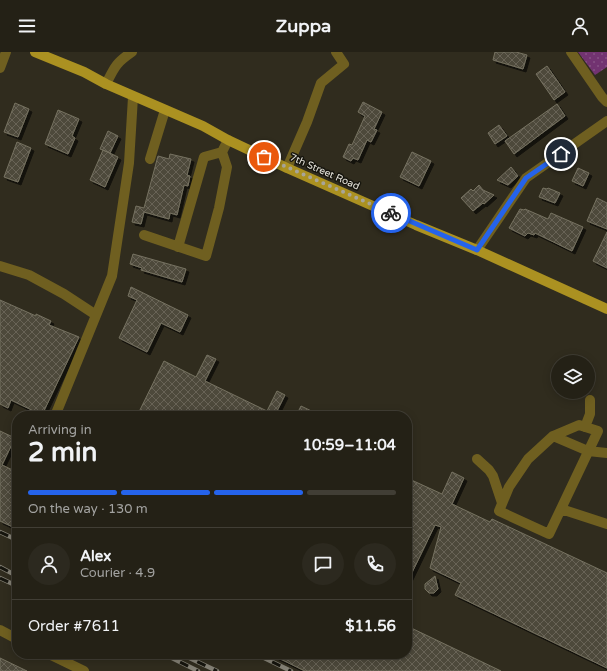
<!DOCTYPE html>
<html lang="en">
<head>
<meta charset="utf-8">
<style>
	body { margin:0; font-family:"Varela Round",sans-serif; background:#2c291f; color:#f1f3f6; height:100vh; display:flex; flex-direction:column; font-size:15px; white-space:nowrap }
	* { box-sizing:border-box; margin:0 }
	p { font-size:13px; color:#a3a3a1 }
	.icon { flex:none; width:22px; height:22px; fill:none; stroke:currentColor; stroke-width:2; stroke-linecap:round; stroke-linejoin:round }
	.map { position:relative; flex:1; overflow:hidden }
	.details { position:absolute; left:12px; top:359px; width:400px; height:248px; display:flex; flex-direction:column; background:#242116; border-radius:16px; box-shadow:0 2px 10px #0003,0 0 0 1px #413e35 }
	.details>* { flex:none }
	.buttons { position:absolute; left:551px; top:303px; display:grid; gap:8px }
	.buttons a { display:grid; place-items:center; width:44px; height:44px; border-radius:50%; background:#242116; box-shadow:0 2px 10px #0003,0 0 0 1px #413e35; font-size:20px }
	.pin { position:absolute; display:grid; place-items:center; width:34px; height:34px; color:#fff; margin:-17px; border:2px solid #fff; border-radius:50%; box-shadow:0 1px 4px #0007 }
	.courier { position:absolute; display:grid; place-items:center; width:40px; height:40px; margin:-20px; border:3px solid #2563eb; border-radius:50%; background:#fff; color:#222; box-shadow:0 1px 5px #0007 }
	.headline em { font-style:normal; font-weight:700 }
	.headline div { display:flex; flex-direction:column-reverse }
	.headline { display:flex; align-items:center; justify-content:space-between; height:68px; padding:0 16px }
	h1 { font-size:26px; font-weight:700; line-height:30px }
	.bar { display:grid; grid-template-columns:repeat(4,1fr); gap:6px 4px; align-content:center; height:48px; padding:0 16px }
	.bar i { height:5px; border-radius:3px; background:#413e35 }
	.bar .on { background:#2563eb }
	.bar p { grid-column:span 4 }
	.line { display:flex; align-items:center; gap:10px; padding:0 16px; border-top:1px solid #413e35 }
	.line div { flex:1 }
	.round { display:grid; place-items:center; flex:none; width:42px; height:42px; border-radius:21px; background:#2c291f }
	header { display:flex; justify-content:space-between; align-items:center; height:52px; padding:0 16px; background:#242116; font-size:18px; font-weight:700 }
	.map>svg:first-child { display:block }
	.grass { fill:url(#grass-dots) }
	.building { fill:url(#building-cross-hatch); stroke:#767261; filter:url(#shadow) }
	.lines { fill:none; stroke-linecap:round; stroke-linejoin:round }
	.minor { stroke:#6f5f20; stroke-width:10 }
	.major { stroke:#ab9121; stroke-width:10 }
	.rail-casing { stroke:#848175; stroke-width:4.5 }
	.rail { stroke:#16150e; stroke-width:3; stroke-dasharray:9; stroke-linecap:butt }
	.done { stroke:#a8a59a; stroke-width:4; stroke-dasharray:0 7.2 }
	.route { stroke:#2563eb; stroke-width:5 }
	.labels { text-anchor:middle; stroke-width:3; stroke-linejoin:round; paint-order:stroke }
	.street-label { font-size:10px; fill:#e8e6dd; stroke:#16150e }
</style>
</head>
<body>
<header><svg class="icon" aria-label="menu" viewBox="0 0 24 24"><path d="M4 6h16M4 12h16M4 18h16"/></svg>Zuppa<svg class="icon" aria-label="person" viewBox="0 0 24 24"><circle cx="12" cy="8" r="4"/><path d="M4 21q1-7 8-7t8 7"/></svg></header>
<div class="map">
<svg width="607" height="619" viewBox="0 0 607 619">
	<defs>
		<pattern id="grass-dots" width="8" height="8" patternUnits="userSpaceOnUse"><rect width="8" height="8" fill="#723371"/><path d="M2 2h.1M6 6h.1" fill="none" stroke="#865185" stroke-width="1.8" stroke-linecap="round"/></pattern>
		<pattern id="building-cross-hatch" width="8" height="8" patternUnits="userSpaceOnUse"><rect width="8" height="8" fill="#4d493a"/><path d="M0 0l8 8M0 8l8-8" fill="none" stroke="#676356"/></pattern>
		<filter id="shadow"><feDropShadow dx="3" dy="3" stdDeviation="0" flood-color="#0009"/></filter>
	</defs>
	<rect width="100%" height="100%" fill="#302c1e"/>
	<path class="grass" d="M578,0H607V15L595,23Z"/>
	<path class="building" d="M495,0H516L527,3L523,17L493,8Z
		M547,14L565,40L554,48L536,22Z
		M363,50L382,60L374,77L377,78L371,90L367,88L358,108L353,106L351,109L343,105L349,92L352,93L365,64L358,60Z
		M15,51L29,57L18,85L4,80Z
		M557,52L565,64L514,102L505,89Z
		M58,58L79,67L72,84L75,86L68,102L45,92Z
		M499,73L507,84L495,92L488,81Z
		M108,79L118,84L110,101L100,97Z
		M17,90L31,96L18,130L4,125Z
		M103,98L118,105L105,135L90,128Z
		M412,100L431,109L419,134L400,125Z
		M170,102L191,107L187,123L190,124L188,134L184,133L177,163L170,161L169,167L144,160L141,172L132,170L136,154L144,156L158,104L169,107Z
		M511,115L518,124L508,133L497,128Z
		M578,116L589,121L583,134L572,129Z
		M479,133L483,138L494,143L484,152L483,151L473,159L461,146L471,137L473,139Z
		M543,136L547,137L548,136L560,141L555,151L539,145Z
		M597,146L607,151V177L587,169Z
		M520,157L524,158L525,157L548,167L551,161L583,175L572,199L535,181L534,183L528,181L525,184L509,176Z
		M607,180V216L593,209Z
		M133,202L186,217L182,230L141,218L142,216L130,212Z
		M131,235L188,263L180,280L161,271L147,300L119,286L137,248L128,244Z
		M0,248L36,264V262L51,269L49,273L79,285L42,363L11,348L8,356L0,352Z
		M207,303L216,307L205,329L267,359L277,339L285,343L275,363L278,364H137L164,309L196,325Z
		M301,354L322,364H296Z
		M0,379L15,386L2,413L17,420V477L0,469Z
		M452,420L464,426L452,452L490,470L492,467L607,521V616L455,543L461,531L430,516L441,475L435,473L407,531V426L442,442Z
		M435,524L438,537L434,541H429L425,537V532Z
		M407,574L501,619H305L270,602H407Z
		M0,606L27,619H0Z"/>
	<g class="lines">
		<path class="minor" d="M571,0L602,45L607,50
			M0,16L6,0
			M106,32C115,14 116,11 132,0
			M150,107L165,58
			M287,116L307,70L321,31L344,12L336,0
			M144,183L206,204L219,156L227,115L222,100L228,88
			M178,195L204,105L222,100
			M477,198L526,126L607,69
			M0,214L29,223L64,242L96,263
			M55,364L112,224L129,111L133,45
			M579,373L598,379L549,482L499,459L509,435L528,407L553,384Z
			M585,375L590,362V348
			M553,384L588,399L607,401
			M477,407L489,418L493,424L502,451
			M561,457L607,472
			M0,578L17,587
			M49,602L84,619"/>
		<path class="major" d="M35,0L84,20L106,32L203,74L228,88L287,116L416,173L477,198L607,257"/>
		<g class="rail-casing">
			<path id="rail" d="M0,480L17,488
				M0,515L17,524
				M0,526L17,534
				M164,602L198,619
				M181,602L217,619
				M256,602L291,619"/>
		</g>
		<use href="#rail" class="rail"/>
	</g>
	<g class="lines">
		<path class="done" d="M264,105L391,161"/>
		<path class="route" d="M391,161L477,198L526,126L561,102"/>
	</g>
	<g class="labels">
		<g class="street-label">
			<text transform="translate(325 119) rotate(24)" y="4">7th Street Road</text>
		</g>
	</g>
</svg>
<div class="buttons">
<a><svg class="icon" aria-label="layers" viewBox="0 0 24 24"><path d="M12 4l9 5-9 5-9-5zM3 14l9 5 9-5"/></svg></a>
</div>
<div class="pin" style="left:264px;top:105px;background:#ea580c"><svg class="icon" aria-label="bag" viewBox="0 0 24 24"><path d="M5 8h14l-1 12H6zM9 8a3 3 0 0 1 6 0"/></svg></div>
<div class="pin" style="left:561px;top:102px;background:#1f2937"><svg class="icon" aria-label="home" viewBox="0 0 24 24"><path d="M3 11l9-7 9 7M6 9v11h12V9"/></svg></div>
<div class="courier" style="left:391px;top:161px"><svg class="icon" aria-label="bike" viewBox="0 0 24 24"><circle cx="6" cy="16" r="4"/><circle cx="18" cy="16" r="4"/><path d="M6 16l4-8h5l3 8M10 8l3 8H6M13 5h3"/></svg></div>
<section class="details">
<div class="headline"><div><h1>2 min</h1><p>Arriving in</p></div><em>10:59–11:04</em></div>
<div class="bar"><i class="on"></i><i class="on"></i><i class="on"></i><i></i><p>On the way · 130 m</p></div>
<div class="line" style="height:72px"><a class="round"><svg class="icon" aria-label="person" viewBox="0 0 24 24"><circle cx="12" cy="8" r="4"/><path d="M4 21q1-7 8-7t8 7"/></svg></a><div><b>Alex</b><p>Courier · 4.9</p></div><a class="round"><svg class="icon" aria-label="chat" viewBox="0 0 24 24"><path d="M4 5h16v11H9l-5 4z"/></svg></a><a class="round"><svg class="icon" aria-label="phone" viewBox="0 0 24 24"><path d="M5 4h4l2 5-3 2q2 4 5 5l2-3 5 2v4C11 20 4 13 5 4z"/></svg></a></div>
<div class="line" style="height:52px"><div>Order #7611</div><b>$11.56</b></div>
</section>
</div>
</body>
</html>
